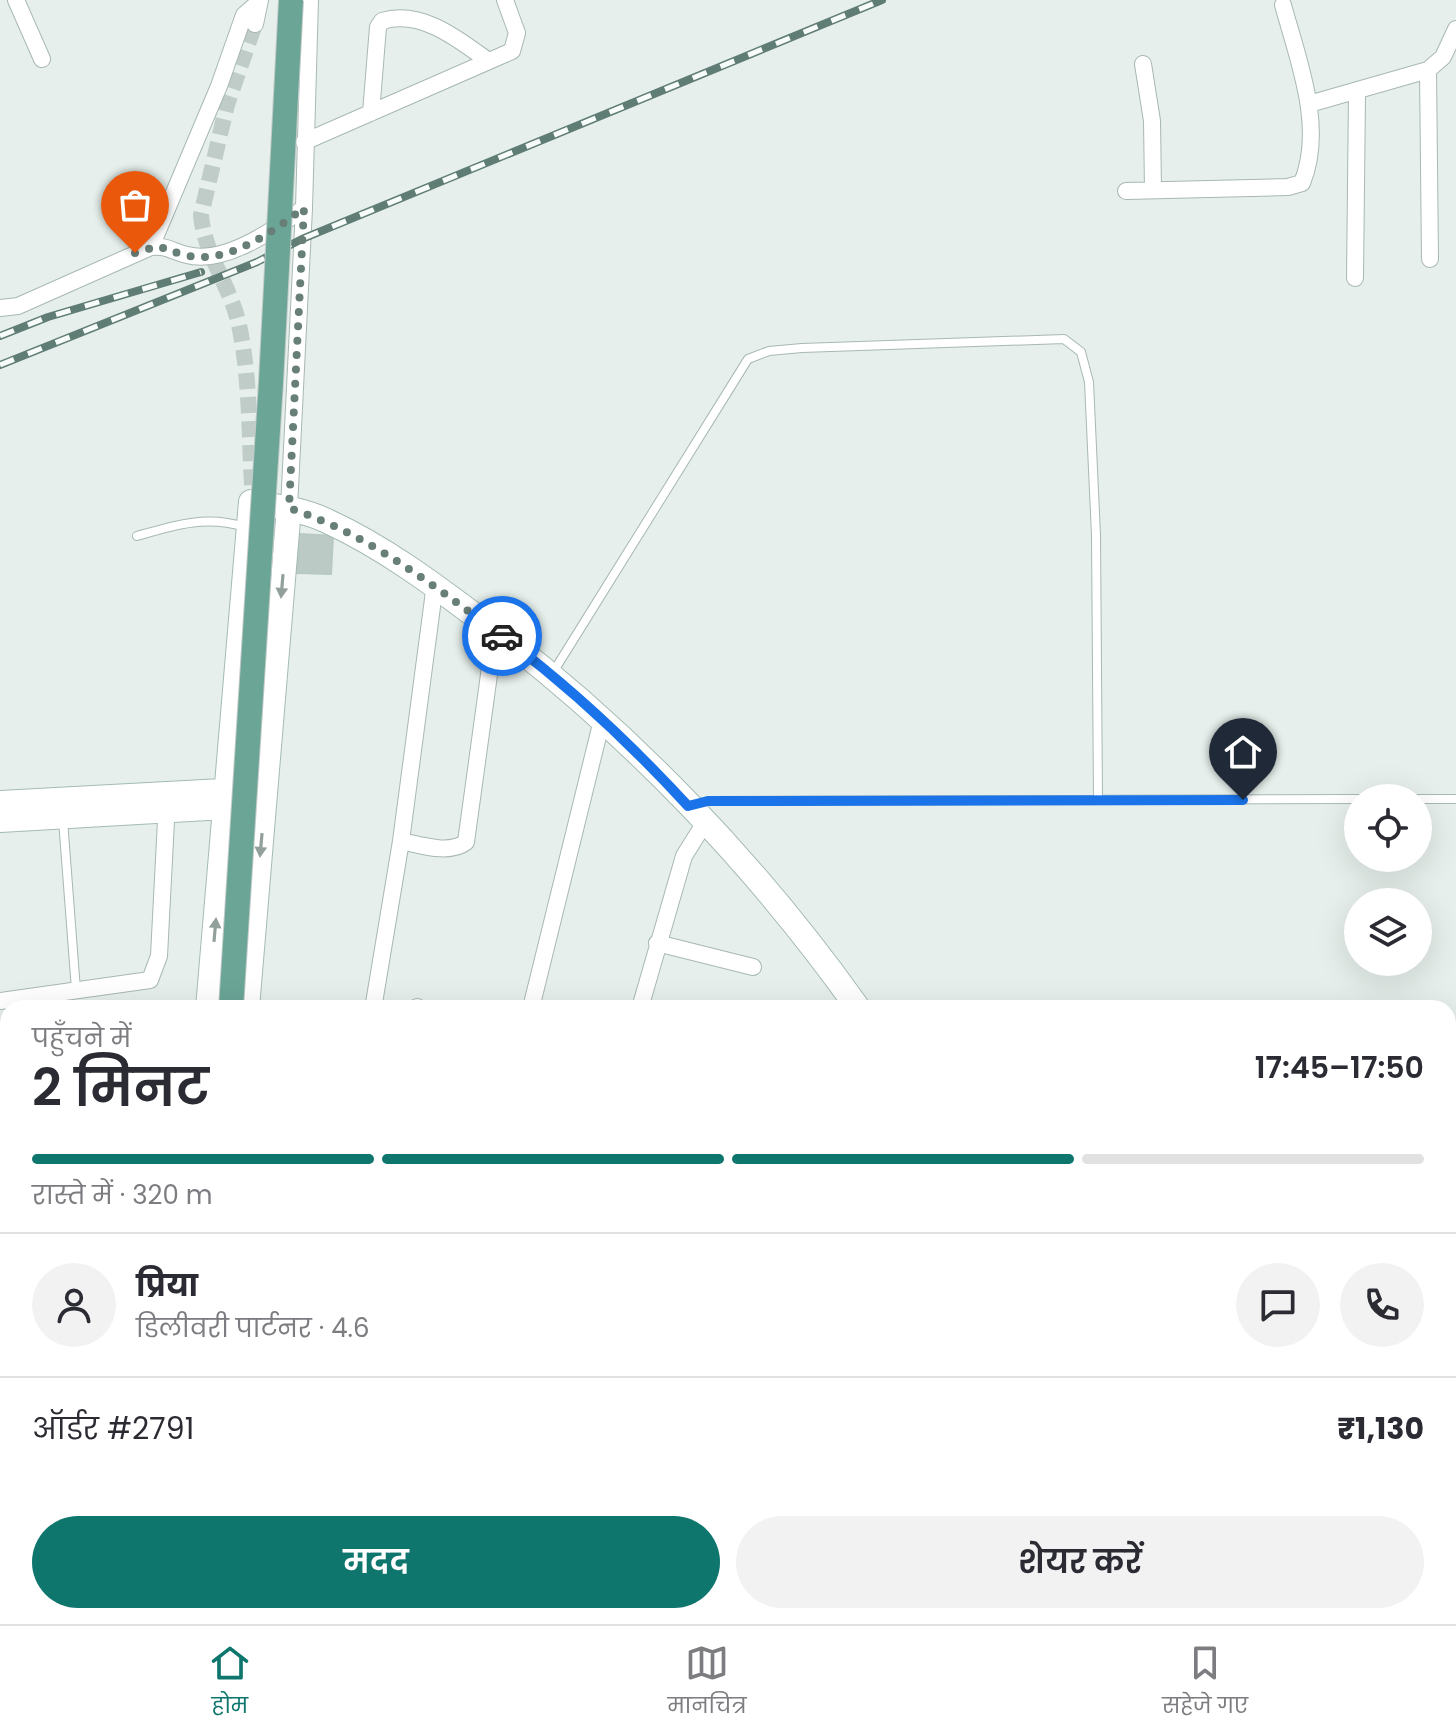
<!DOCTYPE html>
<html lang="hi">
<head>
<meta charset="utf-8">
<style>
	body { margin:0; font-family:Poppins,"Noto Sans Devanagari",sans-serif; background:#f2f2f3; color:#2b2b33; height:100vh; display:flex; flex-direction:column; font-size:30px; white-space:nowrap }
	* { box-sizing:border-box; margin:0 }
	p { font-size:26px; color:#7c7c81 }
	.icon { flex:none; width:44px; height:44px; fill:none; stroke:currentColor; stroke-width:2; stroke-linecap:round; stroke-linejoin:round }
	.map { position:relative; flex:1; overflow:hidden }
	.details { position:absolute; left:0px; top:1000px; width:1456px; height:624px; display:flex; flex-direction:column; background:#fff; border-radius:24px 24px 0 0; box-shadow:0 8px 32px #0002 }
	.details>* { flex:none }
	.tools { position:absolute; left:1344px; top:784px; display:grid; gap:16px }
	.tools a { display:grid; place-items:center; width:88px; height:88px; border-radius:50%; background:#fff; box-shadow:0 8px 32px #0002; font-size:40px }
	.pin { position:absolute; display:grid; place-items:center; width:68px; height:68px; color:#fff; margin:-82px -34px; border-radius:50% 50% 50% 0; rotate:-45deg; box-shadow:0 0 8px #0007 }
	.pin .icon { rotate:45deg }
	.courier { position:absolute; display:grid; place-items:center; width:80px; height:80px; margin:-40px; border:6px solid #1a73e8; border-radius:50%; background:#fff; color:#222; box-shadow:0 2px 10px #0007 }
	.headline em { font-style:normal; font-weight:600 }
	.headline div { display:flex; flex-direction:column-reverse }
	.headline { display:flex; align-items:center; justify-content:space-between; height:136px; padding:0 32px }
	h1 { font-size:52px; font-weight:600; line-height:60px }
	.bar { display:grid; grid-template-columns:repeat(4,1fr); gap:12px 8px; align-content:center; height:96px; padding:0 32px }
	.bar i { height:10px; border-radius:6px; background:#e1e1e2 }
	.bar .active { background:#0f766e }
	.bar p { grid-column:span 4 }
	.line { display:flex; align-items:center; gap:20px; padding:0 32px; border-top:2px solid #e1e1e2 }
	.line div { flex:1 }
	.round { display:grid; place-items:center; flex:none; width:84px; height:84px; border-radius:42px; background:#f2f2f3 }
	.cta { display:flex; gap:16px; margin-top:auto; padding:16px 32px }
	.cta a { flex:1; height:92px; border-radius:48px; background:#0f766e; color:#fff; font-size:32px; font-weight:600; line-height:92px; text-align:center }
	.cta a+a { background:#f2f2f3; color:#2b2b33 }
	.dock { display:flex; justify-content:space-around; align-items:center; height:112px; border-top:2px solid #e1e1e2; background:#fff; font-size:22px; color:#7c7c81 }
	.dock a { display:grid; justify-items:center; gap:4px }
	.dock .active { color:#0f766e }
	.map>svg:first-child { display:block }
	.building { fill:#bbcac4; stroke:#b8c9c2; stroke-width:2 }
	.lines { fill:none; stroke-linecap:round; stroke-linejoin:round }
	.street-tunnel { stroke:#bfccc8; stroke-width:16; stroke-dasharray:16 8; stroke-linecap:butt }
	.lane-casing { stroke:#a8b8b2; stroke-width:10 }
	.street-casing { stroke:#a8b8b2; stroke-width:18 }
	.secondary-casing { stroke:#a4bbb3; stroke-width:26 }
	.primary-casing { stroke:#c2cac8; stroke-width:26 }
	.lane { stroke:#fff; stroke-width:8 }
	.street { stroke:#fff; stroke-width:16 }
	.secondary { stroke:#fff; stroke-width:24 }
	.primary { stroke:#6aa596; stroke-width:24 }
	.rail-casing { stroke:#5f7d75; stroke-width:8 }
	.rail { stroke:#f7fbf9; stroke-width:5; stroke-dasharray:15; stroke-linecap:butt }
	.primary-bridge-casing { stroke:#c2cac8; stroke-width:26; stroke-linecap:butt }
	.primary-bridge { stroke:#6aa596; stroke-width:24 }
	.oneway { fill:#92a09c }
	.done { stroke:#687f78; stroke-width:8; stroke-dasharray:0 14.4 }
	.route { stroke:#1a73e8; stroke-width:10 }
</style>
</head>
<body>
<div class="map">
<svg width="1456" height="1624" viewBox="0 0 1456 1624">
	<rect width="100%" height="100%" fill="#e6efeb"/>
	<path class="building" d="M299,534L333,536L331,574L297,573Z"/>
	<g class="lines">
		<path class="street-tunnel" d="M252,485C249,433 250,376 239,325C231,287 204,254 201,215L227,105L255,24"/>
		<g class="lane-casing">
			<path id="lane" d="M137,536C175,525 206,515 245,527
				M552,674L748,359L769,351L802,348L1064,339L1081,352L1089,382L1096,535L1098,800
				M1418,799H1456
				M695,804L708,801L1358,799
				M63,820L76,990
				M1448,1254H1456
				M1448,1494H1456"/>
		</g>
		<g class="street-casing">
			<path id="street" d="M16,0L42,59
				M255,24L260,0
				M1143,64L1152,121L1153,189
				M1428,70L1430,259
				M1309,104L1428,70L1443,57L1456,29
				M371,113L378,27L382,21C421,9 458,39 487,60
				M304,142L512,51L517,33L505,0
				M1126,191L1288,187L1302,183C1325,127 1298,60 1283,5
				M151,247L219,86L244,15L259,2
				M1355,278L1357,93
				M0,308L18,306L151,247C167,245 173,252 187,255C225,265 275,229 304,208L310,0
				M289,508L304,208
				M401,841C421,845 449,855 466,842L495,631
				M657,943L753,967
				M0,1001L150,980L159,956L167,801
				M374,1003L401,841L435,584
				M417,1007L419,1008
				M531,1008L602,720
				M640,1008L684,856L704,824
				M0,1143H8
				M0,1257H8
				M0,1353H8
				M0,1431H8
				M0,1555L8,1554
				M821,1616V1624"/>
		</g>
		<g class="secondary-casing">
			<path id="secondary" d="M0,803L241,790
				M0,820L242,806
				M208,1008L251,502C277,506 304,510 327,521C388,549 441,590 494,630C633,736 757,866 858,1008
				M247,1008L289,508
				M1249,1616L1256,1624"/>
		</g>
		<g class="primary-casing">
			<path id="primary" d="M179,1624L180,1616"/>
		</g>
		<use href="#lane" class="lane"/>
		<use href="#street" class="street"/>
		<use href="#secondary" class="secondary"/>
		<use href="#primary" class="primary"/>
		<g class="rail-casing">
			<path id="rail" d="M0,336L48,317L201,272
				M0,365L257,262L302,239L882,0"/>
		</g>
		<use href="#rail" class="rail"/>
		<g class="primary-bridge-casing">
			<path id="primary-bridge" d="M231,1008L271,382L291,0"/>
		</g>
		<use href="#primary-bridge" class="primary-bridge"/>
	</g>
	<defs><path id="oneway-solid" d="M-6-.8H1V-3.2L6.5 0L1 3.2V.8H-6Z" transform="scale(2)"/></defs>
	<g class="oneway">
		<use href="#oneway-solid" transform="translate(282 586) rotate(95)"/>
		<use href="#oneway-solid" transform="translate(261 845) rotate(95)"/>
		<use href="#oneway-solid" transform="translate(215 930) rotate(-85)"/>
	</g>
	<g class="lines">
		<path class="done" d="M135,253C167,242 161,250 189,256C231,263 273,231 304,208L289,508C370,535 434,586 502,636"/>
		<path class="route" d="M502,636C569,686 631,744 688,806L708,801L1243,800"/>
	</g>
</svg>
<div class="tools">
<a><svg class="icon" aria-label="locate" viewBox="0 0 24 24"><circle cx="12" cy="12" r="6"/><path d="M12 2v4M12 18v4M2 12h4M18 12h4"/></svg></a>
<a><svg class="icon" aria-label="layers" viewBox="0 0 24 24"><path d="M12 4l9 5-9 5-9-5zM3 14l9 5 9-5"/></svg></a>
</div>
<div class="pin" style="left:135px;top:253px;background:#ea580c"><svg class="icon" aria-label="bag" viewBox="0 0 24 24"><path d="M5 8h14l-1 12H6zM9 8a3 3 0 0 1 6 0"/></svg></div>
<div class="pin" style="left:1243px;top:800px;background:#1f2937"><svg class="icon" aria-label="home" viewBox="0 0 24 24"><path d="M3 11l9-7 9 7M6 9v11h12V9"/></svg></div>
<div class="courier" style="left:502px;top:636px"><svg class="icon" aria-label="car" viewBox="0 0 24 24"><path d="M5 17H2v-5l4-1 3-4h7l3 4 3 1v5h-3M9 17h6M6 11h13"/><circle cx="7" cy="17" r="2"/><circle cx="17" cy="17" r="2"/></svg></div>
<section class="details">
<div class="headline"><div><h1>2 मिनट</h1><p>पहुँचने में</p></div><em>17:45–17:50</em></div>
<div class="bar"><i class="active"></i><i class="active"></i><i class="active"></i><i></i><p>रास्ते में · 320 m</p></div>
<div class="line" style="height:144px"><a class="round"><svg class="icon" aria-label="person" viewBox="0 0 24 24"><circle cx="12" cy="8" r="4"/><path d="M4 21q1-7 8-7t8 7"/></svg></a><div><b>प्रिया</b><p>डिलीवरी पार्टनर · 4.6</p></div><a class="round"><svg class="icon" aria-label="chat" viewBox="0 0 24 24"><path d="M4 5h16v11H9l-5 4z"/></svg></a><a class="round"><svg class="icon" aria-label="phone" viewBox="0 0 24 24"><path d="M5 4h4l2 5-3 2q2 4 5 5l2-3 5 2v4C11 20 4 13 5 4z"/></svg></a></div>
<div class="line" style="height:104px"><div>ऑर्डर #2791</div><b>₹1,130</b></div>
<div class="cta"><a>मदद</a><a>शेयर करें</a></div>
</section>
</div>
<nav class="dock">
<a class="active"><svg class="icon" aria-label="home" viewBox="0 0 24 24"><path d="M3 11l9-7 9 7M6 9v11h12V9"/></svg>होम</a>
<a><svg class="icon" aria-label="map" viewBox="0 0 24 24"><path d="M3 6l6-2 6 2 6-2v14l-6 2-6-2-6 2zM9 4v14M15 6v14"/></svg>मानचित्र</a>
<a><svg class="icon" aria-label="saved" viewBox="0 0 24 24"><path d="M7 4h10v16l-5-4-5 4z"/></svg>सहेजे गए</a>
</nav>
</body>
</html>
